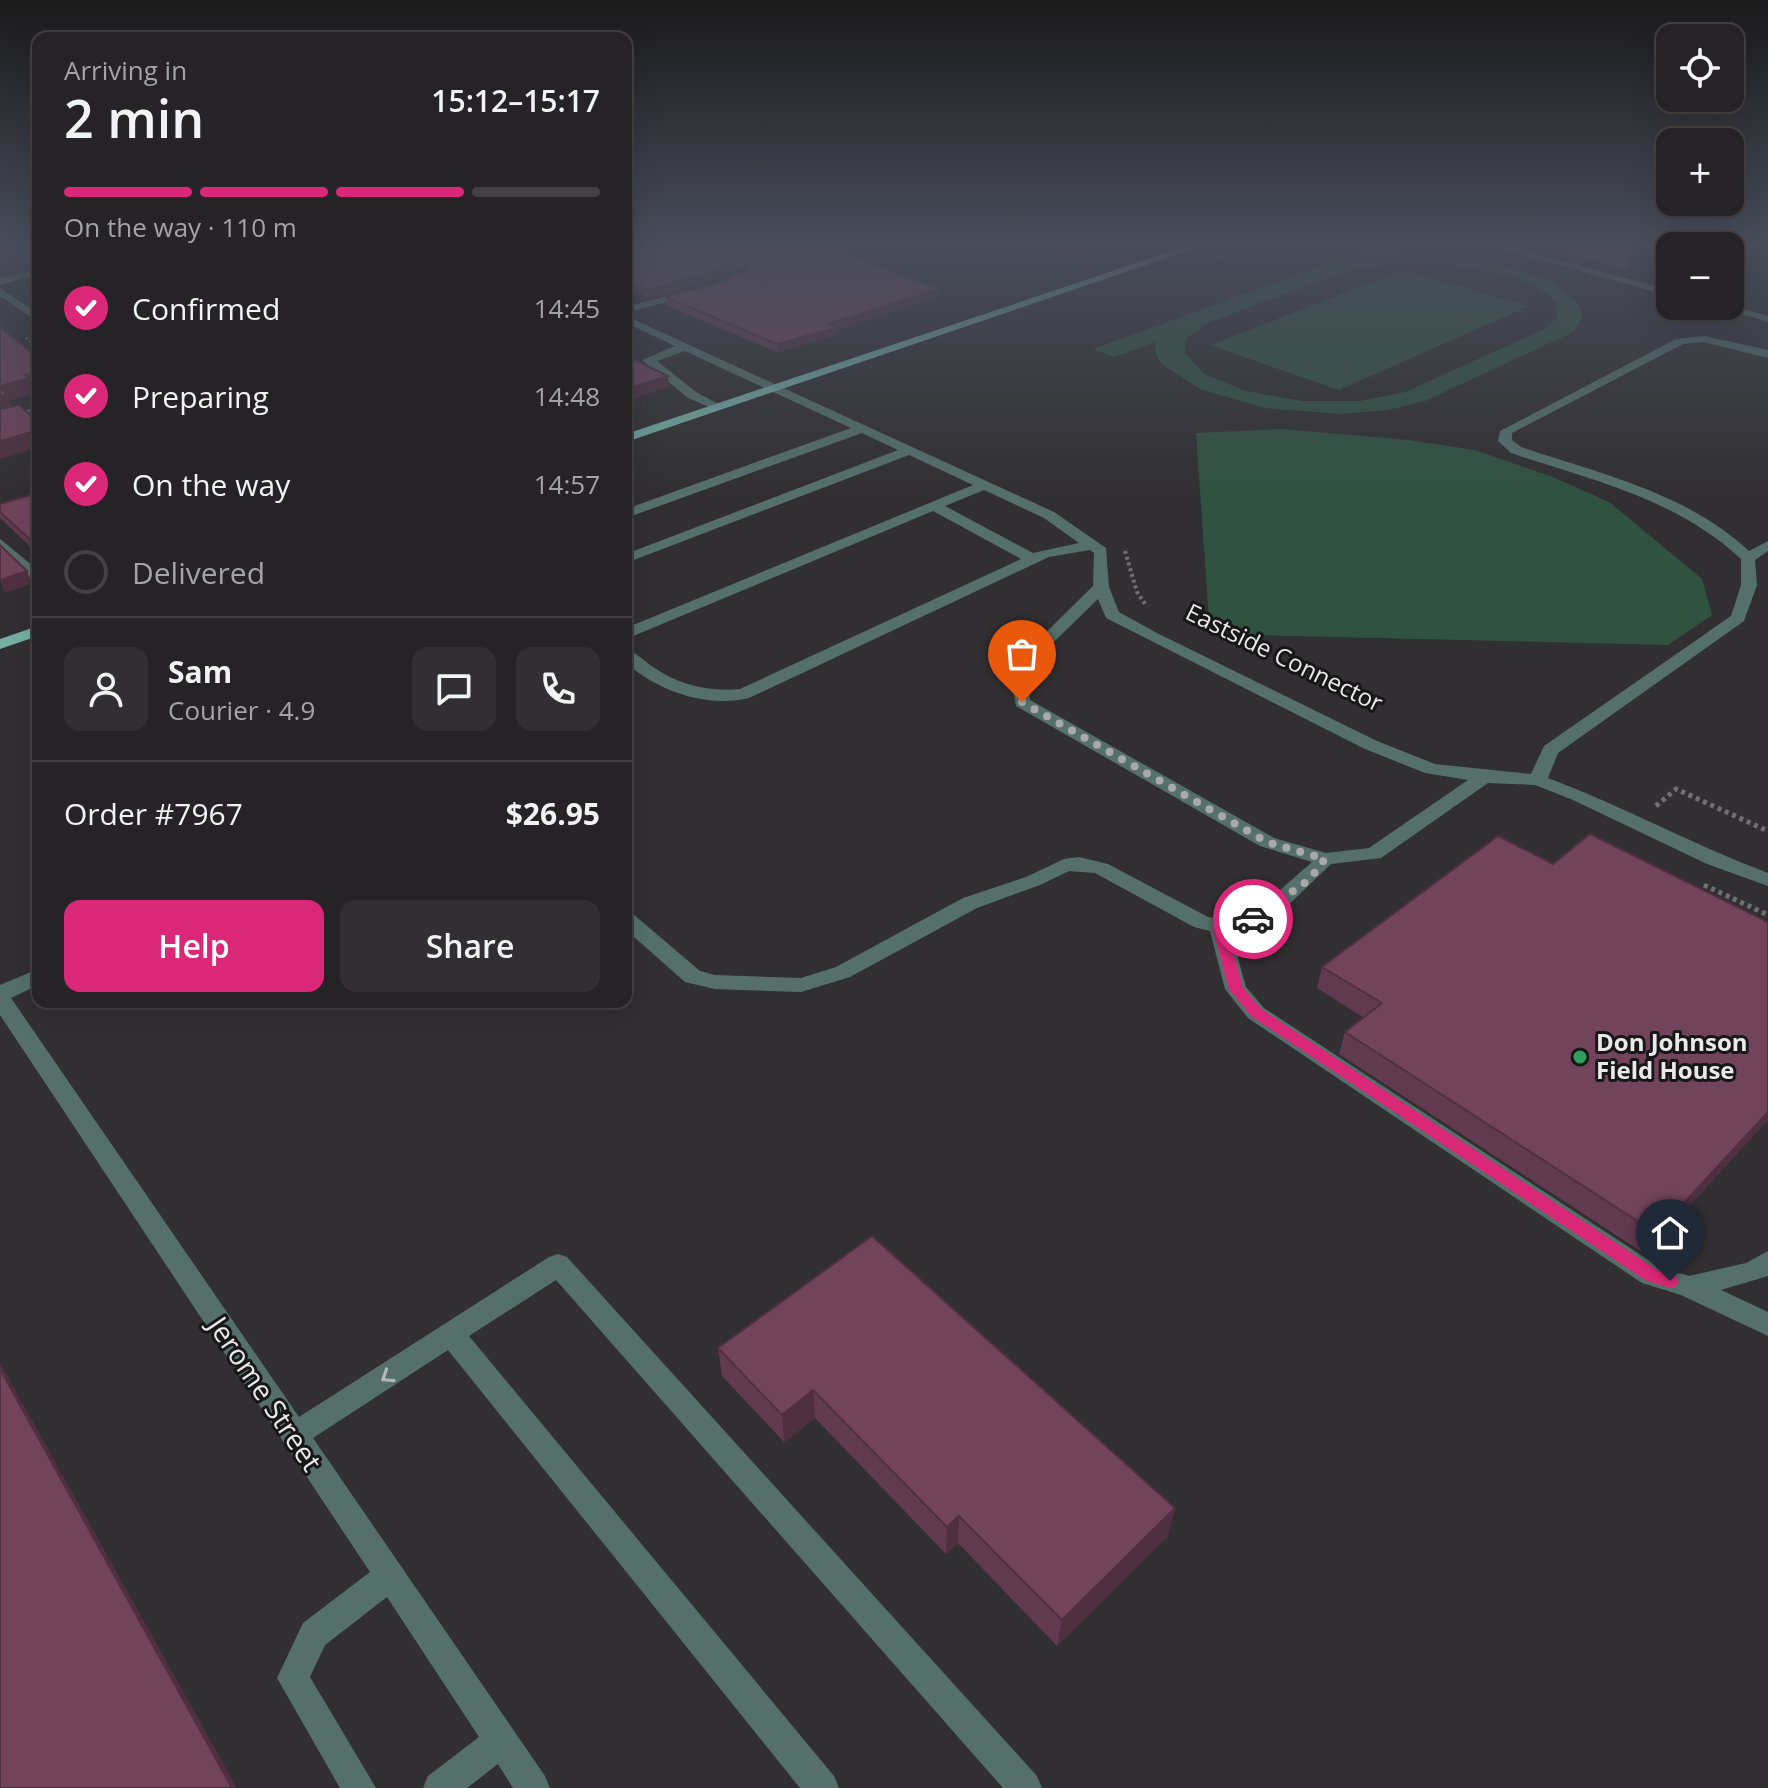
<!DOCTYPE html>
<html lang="en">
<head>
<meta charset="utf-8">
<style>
	body { margin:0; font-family:"Open Sans",sans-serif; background:#312f32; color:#f1f3f6; height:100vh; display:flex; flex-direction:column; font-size:30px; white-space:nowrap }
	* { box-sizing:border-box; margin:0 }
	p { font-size:26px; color:#a3a4a7 }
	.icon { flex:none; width:44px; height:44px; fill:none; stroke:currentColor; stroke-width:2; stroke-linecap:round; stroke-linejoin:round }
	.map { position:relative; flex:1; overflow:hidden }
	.side { position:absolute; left:32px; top:32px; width:600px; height:976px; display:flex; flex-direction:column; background:#252325; border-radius:16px; box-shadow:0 8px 32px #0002,0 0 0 2px #424042 }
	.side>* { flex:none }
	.tools { position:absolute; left:1656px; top:24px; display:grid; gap:16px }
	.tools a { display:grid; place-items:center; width:88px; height:88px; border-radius:16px; background:#252325; box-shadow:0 8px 32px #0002,0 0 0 2px #424042; font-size:40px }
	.pin { position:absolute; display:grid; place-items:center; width:68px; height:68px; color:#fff; margin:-82px -34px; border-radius:50% 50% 50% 0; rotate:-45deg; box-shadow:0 0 8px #0007 }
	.pin .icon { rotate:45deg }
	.courier { position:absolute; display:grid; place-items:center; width:80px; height:80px; margin:-40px; border:6px solid #db2777; border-radius:50%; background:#fff; color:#222; box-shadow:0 2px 10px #0007 }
	.headline em { font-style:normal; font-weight:600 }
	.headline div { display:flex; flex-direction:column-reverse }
	.headline { display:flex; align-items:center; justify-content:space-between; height:136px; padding:0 32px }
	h1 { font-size:52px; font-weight:600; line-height:60px }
	.bar { display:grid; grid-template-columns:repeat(4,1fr); gap:12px 8px; align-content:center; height:96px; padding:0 32px }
	.bar i { height:10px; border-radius:6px; background:#424042 }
	.bar .on { background:#db2777 }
	.bar p { grid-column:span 4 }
	.line { display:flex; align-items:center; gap:20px; padding:0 32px; border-top:2px solid #424042 }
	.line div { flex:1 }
	.round { display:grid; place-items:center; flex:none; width:84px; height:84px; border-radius:16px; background:#312f32 }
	ol { padding:0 32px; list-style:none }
	li { display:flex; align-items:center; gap:24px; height:88px }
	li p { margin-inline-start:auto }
	li .icon { padding:8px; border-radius:50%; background:#db2777; color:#fff; stroke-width:4 }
	li:last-child { color:#a3a4a7 }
	li i { width:44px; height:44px; border:4px solid #424042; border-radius:50% }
	.cta { display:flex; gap:16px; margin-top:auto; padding:16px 32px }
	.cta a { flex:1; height:92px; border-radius:16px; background:#db2777; color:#fff; font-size:32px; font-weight:600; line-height:92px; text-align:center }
	.cta a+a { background:#312f32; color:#f1f3f6 }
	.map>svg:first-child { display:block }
	.green { fill:#305241; fill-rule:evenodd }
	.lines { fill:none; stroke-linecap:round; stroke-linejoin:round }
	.path-far2 { stroke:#717071; stroke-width:3; stroke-dasharray:2 2; stroke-linecap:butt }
	.path-far1 { stroke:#717071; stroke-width:4; stroke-dasharray:3 3; stroke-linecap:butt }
	.path { stroke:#717071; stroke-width:5; stroke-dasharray:4 4; stroke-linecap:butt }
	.minor { fill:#55706b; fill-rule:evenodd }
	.major { fill:#76afa5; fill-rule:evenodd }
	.wall { fill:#623a4f }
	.shaded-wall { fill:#503040 }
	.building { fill:#72445c; stroke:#503040; stroke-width:2 }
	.oneway { stroke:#afb9b8 }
	.route { fill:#db2777 }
	.done { stroke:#aaa9aa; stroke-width:8; stroke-dasharray:0 14.4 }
	.leisure-dot { fill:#2e9e5b; stroke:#181718; stroke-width:3 }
	.labels { text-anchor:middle; stroke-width:6; stroke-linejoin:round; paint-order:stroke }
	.street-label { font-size:24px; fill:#ebeaeb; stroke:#181718 }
	.poi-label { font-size:24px; font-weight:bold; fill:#ebeaeb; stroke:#181718; text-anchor:start }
	.near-street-label { font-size:28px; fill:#ebeaeb; stroke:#181718 }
</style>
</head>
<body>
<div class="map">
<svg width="1768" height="1788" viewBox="0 0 1768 1788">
	<rect width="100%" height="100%" fill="#312f31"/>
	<path class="green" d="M1379,245H1417L1394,254C1441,257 1547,262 1577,303C1587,316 1580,325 1569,334L1425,401L1388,410L1341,414L1265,408L1200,389L1162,364L1156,355L1155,342L1114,357L1093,349ZM1404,262C1434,262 1565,272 1557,317L1547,328L1405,392L1360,401H1302L1246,391L1204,374L1185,353V340L1205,324L1350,270Z
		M1403,270L1529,306L1339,390L1210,345Z
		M1281,429L1408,440L1475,450L1553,477L1609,502L1702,579L1712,615L1668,645L1210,634L1196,433Z"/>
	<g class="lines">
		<path class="path-far2" d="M1218,258L1258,245
			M26,338L38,347"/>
		<path class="path-far1" d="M1125,551L1137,592L1145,604"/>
		<path class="path" d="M1656,806L1676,789L1768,831
			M1704,885L1768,915"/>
		<path class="minor" d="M1487,245H1503L1670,290V296Z
			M38,268V274L0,285V279Z
			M0,288L38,314V322L0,296Z
			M692,289L697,292L696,294L626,313V307Z
			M1730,305L1768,316V322L1716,306Z
			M626,316L1054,512L1106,548L1109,587L1119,612L1155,632L1377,741L1435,764L1531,774L1544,746L1731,616L1741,585V559C1677,499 1592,480 1511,453L1498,441L1500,431L1676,339L1704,336L1768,350V358L1704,342L1683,344L1512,433V440L1521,447C1601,474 1685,492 1749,551L1768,541V551L1755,560L1757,585L1744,621L1558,753L1548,778C1623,806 1693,845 1768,873V886L1707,864L1573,800L1535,785L1488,783L1381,858L1331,864L1280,913L1256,927L1231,934L1246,987L1264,1008L1659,1267L1689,1276L1746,1263L1768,1251V1276L1721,1290L1768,1312V1336L1681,1295L1642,1283L1248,1018L1225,989L1210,931L1194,927L1095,873L1069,871L1040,885L977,908L850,977L801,992L715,989L685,982L626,930V912L633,914L700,971L715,975L801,978L836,967L963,898L1026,877L1064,859L1079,857L1108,864L1208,917L1229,920L1241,918L1265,903L1312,862L1260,846L1016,706L1009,669L1093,586L1094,553L1090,550L1049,557L749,698C706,708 658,691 626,663V649C636,652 644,661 653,667C679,685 708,692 740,689L1021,559L933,511L626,639V628L973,485L909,455L626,563V554L898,450L862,433L626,518V509L851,428L685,351L657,361L696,392L722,406L716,410L688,398L642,360L675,346L626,323ZM984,490L1044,518L1079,543L1033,553L945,506ZM1098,599L1106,618L1365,749L1425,773L1468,780L1369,848L1326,853L1274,838L1030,700L1025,670Z
			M38,407V415L0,424V416Z
			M0,539L38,570V583L33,581L0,551Z
			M38,969V985L11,998L299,1417L549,1257L558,1254L567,1257L1037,1776L1042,1788H1003L556,1280L469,1336L834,1776L839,1788H800L448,1350L313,1438L545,1776L550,1788H513L498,1764L467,1788H423L428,1776L479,1737L387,1597L325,1645L310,1677L376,1788H340L277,1678L303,1623L370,1572L0,1015V985Z"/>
		<path class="major" d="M1190,245H1205L626,442V434Z
			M38,626V636L0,649V639Z"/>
	</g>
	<path class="wall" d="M0,245H38V266L27,264L3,270L0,268Z
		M626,245H856L837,250L939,289L938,297L836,330V336L777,352L666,305V297L717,283L748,270V268L742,267L708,281L649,298L626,287Z
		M1054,245H1094L1074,252Z
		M1535,245H1635L1628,270Z
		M38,493V554L0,518V504Z
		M1322,967L1768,1120L1645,1254L1339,1054L1345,1032L1364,1018L1317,988Z
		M718,1348L1168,1536L1057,1646L958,1543L946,1554L815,1418L784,1442L722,1376Z"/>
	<path class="shaded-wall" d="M830,245H856L826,254V246Z
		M1075,245H1094L1074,252Z
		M22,249L27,264L3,270L0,262V254Z
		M741,260L742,267L708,281L649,298L648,290Z
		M939,289L938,297L836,330V336L777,352V344L828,324Z
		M631,349L632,360L626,362V350Z
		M38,372V388L33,390L35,394L9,401L13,410L0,413V386L25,375Z
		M668,376L669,387L626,401V389Z
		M38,430V448L0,459V441Z
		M27,571L32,584L5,593L0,580Z
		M1768,1112V1120L1645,1254L1656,1233Z
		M0,1363L237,1788H232L0,1369Z
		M813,1390L815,1418L784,1442L782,1415Z
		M1175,1508L1168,1536L1057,1646L1062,1620Z
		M959,1516L958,1543L946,1554L947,1527Z"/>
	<path class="building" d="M0,245H38V261L36,259L35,251L22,249L0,254Z
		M626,245H830L826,246L939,289L828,324L836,328L777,344L666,297L717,283L748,270L747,260H741L707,273L648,290L626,280Z
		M1572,245H1635L1631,260Z
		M0,327L38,358V361L36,362L38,364V372L25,375L29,378L0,386Z
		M626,356L668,376L626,389Z
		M0,388L7,394L0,396Z
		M19,405L38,422V430L0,441V409Z
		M38,493V544L34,543L0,512V504Z
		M0,545L27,571L0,580Z
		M1590,834L1768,922V1112L1656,1233L1345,1032L1382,1003L1322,967L1498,836L1553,864Z
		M872,1236L1175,1508L1062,1620L959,1516L947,1527L813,1390L782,1415L718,1348Z
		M0,1369L232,1788H0Z"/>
	<defs><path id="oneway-chevron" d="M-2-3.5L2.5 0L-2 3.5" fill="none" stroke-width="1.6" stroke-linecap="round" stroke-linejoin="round" transform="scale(2)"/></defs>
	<use class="oneway" href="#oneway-chevron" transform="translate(387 1377) rotate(147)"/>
	<linearGradient id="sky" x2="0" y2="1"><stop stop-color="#1b1a1b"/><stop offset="0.49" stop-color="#484d5a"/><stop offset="1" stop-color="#484d5a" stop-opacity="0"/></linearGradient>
	<rect width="1768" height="495" fill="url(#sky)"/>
	<path class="route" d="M1253,915L1259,919L1247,929L1227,931L1243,988L1261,1009L1657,1270L1676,1276L1679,1281L1676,1286L1670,1288L1645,1280L1251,1016L1229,989L1212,927L1219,923L1239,922Z"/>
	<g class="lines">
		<path class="done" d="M1022,702L1267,842L1325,859L1309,880L1253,919"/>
	</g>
	<circle class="leisure-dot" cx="1580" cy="1057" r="8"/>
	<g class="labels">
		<g class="street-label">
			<text transform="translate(1284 658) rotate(26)" y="8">Eastside Connector</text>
		</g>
		<g class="poi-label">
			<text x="1596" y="1051">Don Johnson<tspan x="1596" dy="28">Field House</tspan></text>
		</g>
		<g class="near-street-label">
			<text transform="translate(265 1394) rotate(56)" y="10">Jerome Street</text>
		</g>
	</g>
</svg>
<div class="tools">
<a><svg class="icon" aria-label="locate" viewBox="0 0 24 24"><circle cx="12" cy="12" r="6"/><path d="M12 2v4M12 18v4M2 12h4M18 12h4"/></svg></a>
<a>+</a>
<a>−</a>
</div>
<div class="pin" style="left:1022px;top:702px;background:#ea580c"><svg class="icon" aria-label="bag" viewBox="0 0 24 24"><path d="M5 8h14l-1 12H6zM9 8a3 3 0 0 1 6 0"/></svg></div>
<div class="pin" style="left:1670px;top:1281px;background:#1f2937"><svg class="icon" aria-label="home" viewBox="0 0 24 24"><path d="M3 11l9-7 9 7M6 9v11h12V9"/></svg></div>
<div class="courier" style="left:1253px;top:919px"><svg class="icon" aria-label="car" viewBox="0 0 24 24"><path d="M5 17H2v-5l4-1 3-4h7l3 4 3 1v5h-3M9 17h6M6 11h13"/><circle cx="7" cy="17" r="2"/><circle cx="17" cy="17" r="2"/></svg></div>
<section class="side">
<div class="headline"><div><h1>2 min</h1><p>Arriving in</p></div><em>15:12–15:17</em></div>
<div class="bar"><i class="on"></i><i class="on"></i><i class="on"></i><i></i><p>On the way · 110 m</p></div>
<ol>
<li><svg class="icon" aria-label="check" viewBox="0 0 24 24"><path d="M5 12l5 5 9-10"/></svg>Confirmed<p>14:45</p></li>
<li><svg class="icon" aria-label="check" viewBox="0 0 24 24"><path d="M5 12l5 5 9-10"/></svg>Preparing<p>14:48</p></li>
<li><svg class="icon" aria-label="check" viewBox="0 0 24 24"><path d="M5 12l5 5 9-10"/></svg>On the way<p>14:57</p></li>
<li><i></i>Delivered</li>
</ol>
<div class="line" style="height:144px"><a class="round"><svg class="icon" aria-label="person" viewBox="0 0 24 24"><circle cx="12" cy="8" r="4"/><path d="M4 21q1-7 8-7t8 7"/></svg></a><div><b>Sam</b><p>Courier · 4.9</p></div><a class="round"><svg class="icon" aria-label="chat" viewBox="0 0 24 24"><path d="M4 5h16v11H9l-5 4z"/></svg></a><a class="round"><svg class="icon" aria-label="phone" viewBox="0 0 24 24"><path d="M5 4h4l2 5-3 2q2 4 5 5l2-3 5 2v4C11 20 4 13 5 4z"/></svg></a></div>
<div class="line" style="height:104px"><div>Order #7967</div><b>$26.95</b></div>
<div class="cta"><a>Help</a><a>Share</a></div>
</section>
</div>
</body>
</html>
